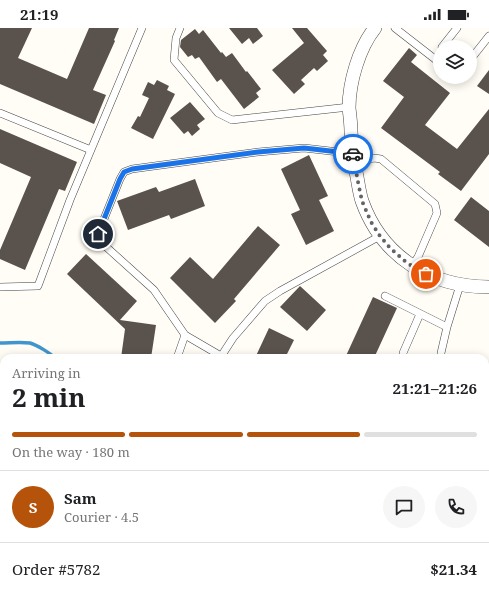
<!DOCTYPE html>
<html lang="en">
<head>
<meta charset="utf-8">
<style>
	body { margin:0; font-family:"Noto Serif",serif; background:#f6f6f6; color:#202124; height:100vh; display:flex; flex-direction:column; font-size:15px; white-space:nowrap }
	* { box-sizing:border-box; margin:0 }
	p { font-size:13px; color:#757577 }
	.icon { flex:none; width:22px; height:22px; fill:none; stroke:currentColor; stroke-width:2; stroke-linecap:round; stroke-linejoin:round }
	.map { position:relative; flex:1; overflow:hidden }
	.sheet { position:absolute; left:0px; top:326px; width:489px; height:248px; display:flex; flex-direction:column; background:#fff; border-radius:12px 12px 0 0; box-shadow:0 2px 10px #0003 }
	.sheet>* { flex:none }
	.fabs { position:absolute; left:433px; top:12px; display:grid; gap:8px }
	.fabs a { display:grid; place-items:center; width:44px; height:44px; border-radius:50%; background:#fff; box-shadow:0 2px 10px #0003; font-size:20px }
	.pin { position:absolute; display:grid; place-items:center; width:34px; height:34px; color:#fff; margin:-17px; border:2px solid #fff; border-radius:50%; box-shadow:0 1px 4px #0007 }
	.courier { position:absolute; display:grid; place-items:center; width:40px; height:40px; margin:-20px; border:3px solid #1a73e8; border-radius:50%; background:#fff; color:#222; box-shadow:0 1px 5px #0007 }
	.head em { font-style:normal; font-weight:700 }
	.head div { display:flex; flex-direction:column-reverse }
	.head { display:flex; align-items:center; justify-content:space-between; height:68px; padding:0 12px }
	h1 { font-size:26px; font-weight:700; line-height:30px }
	.bar { display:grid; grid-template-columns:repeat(4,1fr); gap:6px 4px; align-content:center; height:48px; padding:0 12px }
	.bar i { height:5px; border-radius:3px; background:#e0e0e0 }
	.bar .on { background:#b45309 }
	.bar p { grid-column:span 4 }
	.line { display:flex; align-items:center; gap:10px; padding:0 12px; border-top:1px solid #e0e0e0 }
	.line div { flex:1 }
	.round { display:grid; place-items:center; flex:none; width:42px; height:42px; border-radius:21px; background:#f6f6f6 }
	.status { display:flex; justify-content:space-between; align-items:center; height:28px; padding:0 20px; background:#fff; direction:ltr }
	.status svg { height:11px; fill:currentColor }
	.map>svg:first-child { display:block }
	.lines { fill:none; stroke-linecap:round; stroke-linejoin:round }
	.stream { stroke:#3f96cf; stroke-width:3.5 }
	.building { fill:#5a524d }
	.service-casing { stroke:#444; stroke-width:8 }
	.minor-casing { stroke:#444; stroke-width:14 }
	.service { stroke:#fff; stroke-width:7 }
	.minor { stroke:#fff; stroke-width:13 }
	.done { stroke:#646461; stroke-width:4; stroke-dasharray:0 7.2 }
	.route { stroke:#1a73e8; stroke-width:5 }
</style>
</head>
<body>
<div class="status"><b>21:19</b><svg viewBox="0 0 49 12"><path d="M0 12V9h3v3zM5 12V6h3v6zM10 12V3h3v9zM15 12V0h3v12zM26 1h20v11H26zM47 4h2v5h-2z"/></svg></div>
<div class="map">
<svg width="489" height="574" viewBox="0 0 489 574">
	<rect width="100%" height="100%" fill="#fffdf5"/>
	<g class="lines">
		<path class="stream" d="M0,315C10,315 20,314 30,315C37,317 50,325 55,330
			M485,536L489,535"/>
	</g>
	<path class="building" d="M0,0H32L18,30L67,51L89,0H119L114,12L115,13L93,62L106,67L94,96L0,56Z
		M229,0H257L263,8L253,16L249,10L242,16Z
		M292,0H307L327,23L323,27L328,33L317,43L314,40L301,52L305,56L294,66L272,42L304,15Z
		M195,1L199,6L203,2L221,25L222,24L226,29L232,25L246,44L247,43L261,61L256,65L259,69L244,81L221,51L217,54L199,29L195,31L192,27L188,29L180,19L181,12Z
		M409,20L417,27L411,34L450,65L425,97L457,121L489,81V126L461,163L438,146L440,144L381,100L404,69L383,53Z
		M489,42V66L477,58Z
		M157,52L169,58L167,62L175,66L153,111L131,100L138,88L140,89L149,70L142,67L148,54L154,57Z
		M190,74L205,91L197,97L200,101L192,108L188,103L184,106L170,90Z
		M0,101L77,134L65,163L59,161L25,242L0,231V222L31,149L0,135Z
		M309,127L328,168L319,172L334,203L306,217L291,186L300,182L281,141Z
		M195,151L205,178L171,191L169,187L128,202L117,173L156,159L159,164Z
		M471,169L489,183V219L454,192Z
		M258,198L280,217L234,271L236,273L215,295L170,250L190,229L213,251Z
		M86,226L137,273L120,292L156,297L151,330H121L125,301L67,246Z
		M300,258L326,282L307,303L280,279Z
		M373,269L397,280L374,330H345Z
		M269,300L294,312L285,330H255Z"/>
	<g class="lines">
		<g class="service-casing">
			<path id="service" d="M180,0L176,10L174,32L218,85L232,92L349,79
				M395,0L440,35
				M442,19L457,0
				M470,32L489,8
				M0,85L91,122
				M355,135L374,130L381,131L435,176L437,185L418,229L412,238
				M0,259L38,258L70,172L142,0
				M385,268L447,299
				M185,307L221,328
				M177,330L185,307L154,262L103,216L98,206L120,151L124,144L132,141L258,124L304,120L339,124L352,121
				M220,330L233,310L265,273L280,263L380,208
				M403,330V325L420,286
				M441,330V325L447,299L460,257
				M485,450L489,454"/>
		</g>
		<g class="minor-casing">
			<path id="minor" d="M375,0C359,20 349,54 349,80C350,88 351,96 351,104C352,118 354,130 356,144C358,153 359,164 362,173C382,229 431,259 489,259
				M0,533L4,535
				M95,570L129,574"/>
		</g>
		<use href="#service" class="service"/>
		<use href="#minor" class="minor"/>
	</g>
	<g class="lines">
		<path class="done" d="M353,126L358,154L362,173L371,194L380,208L390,220L407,235L426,246"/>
		<path class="route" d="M98,206L120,151L124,144L132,141L258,124L304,120L339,124L352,121L353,126"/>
	</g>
</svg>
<div class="fabs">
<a><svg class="icon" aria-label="layers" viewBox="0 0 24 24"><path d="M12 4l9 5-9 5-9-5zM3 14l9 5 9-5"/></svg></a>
</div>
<div class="pin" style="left:426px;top:246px;background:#ea580c"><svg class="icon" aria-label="bag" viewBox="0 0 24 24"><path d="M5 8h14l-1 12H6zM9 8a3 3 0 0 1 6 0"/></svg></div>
<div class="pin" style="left:98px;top:206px;background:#1f2937"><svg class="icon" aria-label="home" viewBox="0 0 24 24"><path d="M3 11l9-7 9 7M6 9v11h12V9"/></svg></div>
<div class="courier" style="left:353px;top:126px"><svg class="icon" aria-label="car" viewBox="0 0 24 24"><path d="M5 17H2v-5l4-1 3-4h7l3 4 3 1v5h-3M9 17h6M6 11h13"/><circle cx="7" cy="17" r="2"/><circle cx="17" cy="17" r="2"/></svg></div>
<section class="sheet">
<div class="head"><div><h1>2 min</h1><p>Arriving in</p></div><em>21:21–21:26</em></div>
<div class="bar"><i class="on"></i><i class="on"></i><i class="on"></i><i></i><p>On the way · 180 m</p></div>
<div class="line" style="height:72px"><b class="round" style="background:#b45309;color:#fff">S</b><div><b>Sam</b><p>Courier · 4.5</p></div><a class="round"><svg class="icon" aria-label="chat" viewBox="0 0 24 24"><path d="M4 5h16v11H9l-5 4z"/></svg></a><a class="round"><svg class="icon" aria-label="phone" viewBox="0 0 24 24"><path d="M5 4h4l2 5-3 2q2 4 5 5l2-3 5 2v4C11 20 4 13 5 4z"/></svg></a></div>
<div class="line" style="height:52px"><div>Order #5782</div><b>$21.34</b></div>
</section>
</div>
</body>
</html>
